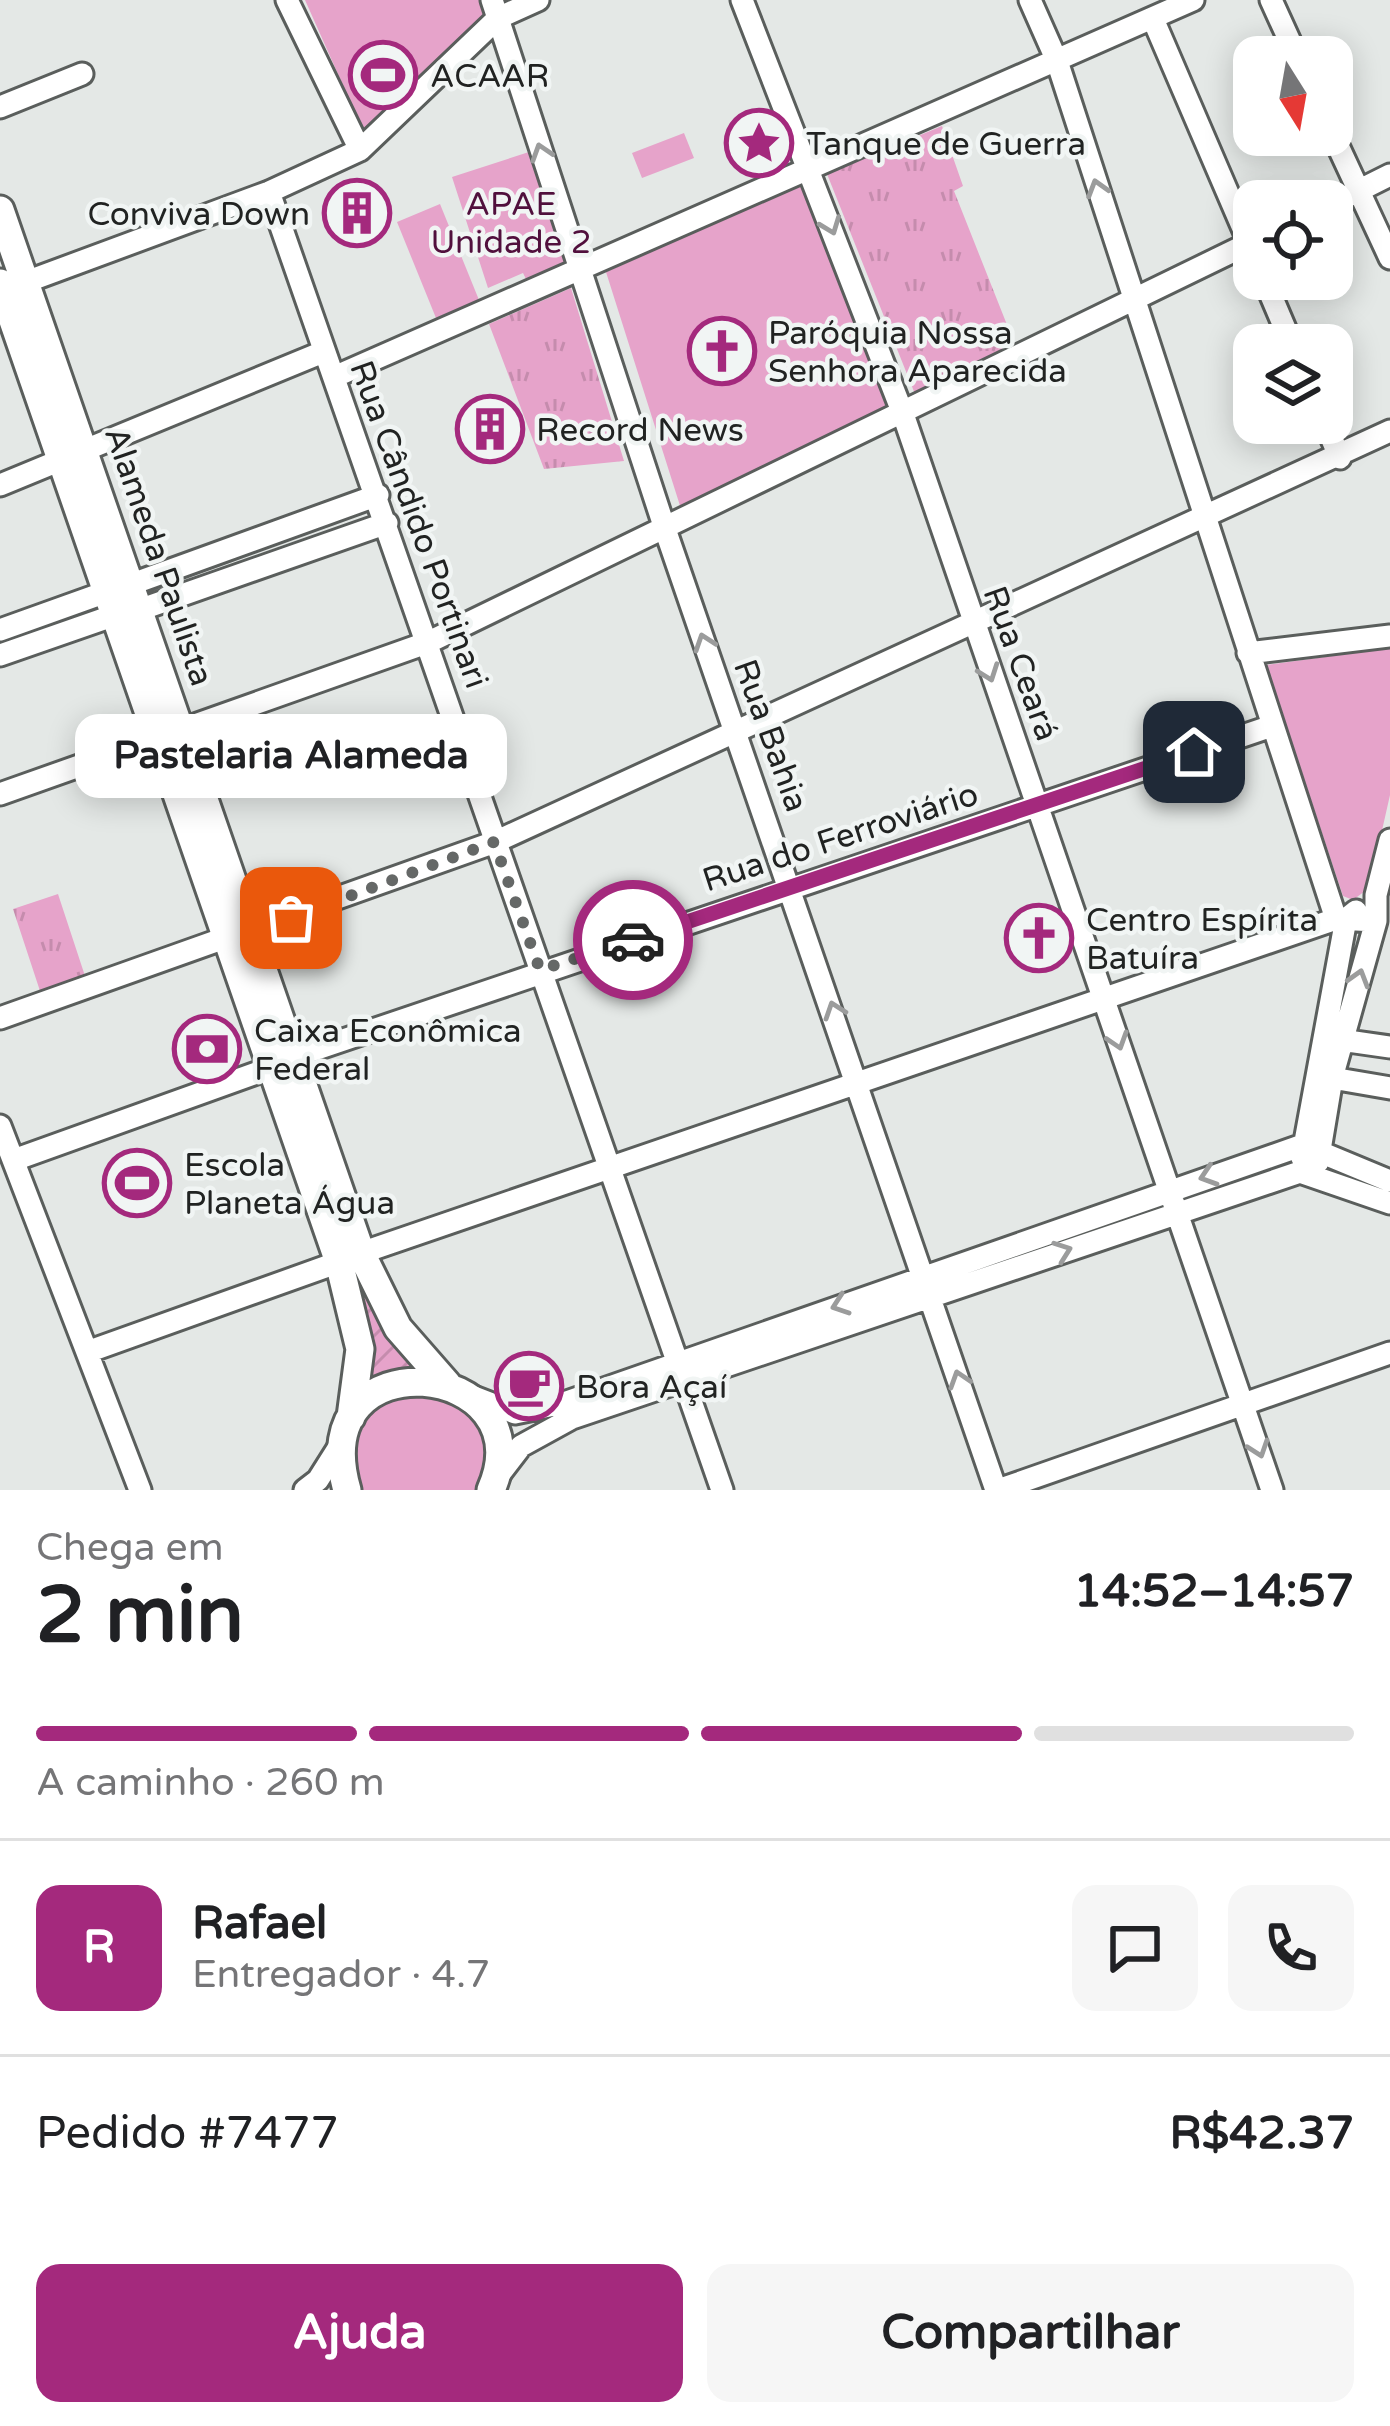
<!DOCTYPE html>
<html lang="pt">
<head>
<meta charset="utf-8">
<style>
	body { margin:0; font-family:"Varela Round",sans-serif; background:#f6f6f6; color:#202124; height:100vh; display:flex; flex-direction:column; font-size:45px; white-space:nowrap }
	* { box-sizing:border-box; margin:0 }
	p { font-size:39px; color:#757577 }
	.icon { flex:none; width:66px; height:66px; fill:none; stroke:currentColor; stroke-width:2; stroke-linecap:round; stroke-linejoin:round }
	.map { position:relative; height:1490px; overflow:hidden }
	.drawer { display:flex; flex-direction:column; background:#fff; flex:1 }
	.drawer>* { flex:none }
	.needle { width:78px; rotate:169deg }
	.fabs { position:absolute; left:1233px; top:36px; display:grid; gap:24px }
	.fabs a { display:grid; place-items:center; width:120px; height:120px; border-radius:24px; background:#fff; box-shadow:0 6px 30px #0003; font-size:60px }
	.pin { position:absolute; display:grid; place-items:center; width:102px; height:102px; color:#fff; margin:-51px; border-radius:24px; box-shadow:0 6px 18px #0006 }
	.courier { position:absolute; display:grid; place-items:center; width:120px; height:120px; margin:-60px; border:9px solid #a4297d; border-radius:50%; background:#fff; color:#222; box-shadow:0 3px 15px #0007 }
	.bubble { position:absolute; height:84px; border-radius:24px; background:#fff; box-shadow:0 6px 30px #0003; font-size:39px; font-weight:700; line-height:84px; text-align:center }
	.headline em { font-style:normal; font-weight:700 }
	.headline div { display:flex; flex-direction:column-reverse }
	.headline { display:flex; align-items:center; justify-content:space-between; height:204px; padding:0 36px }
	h1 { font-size:78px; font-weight:700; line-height:90px }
	.bar { display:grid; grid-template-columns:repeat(4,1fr); gap:18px 12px; align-content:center; height:144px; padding:0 36px }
	.bar i { height:15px; border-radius:9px; background:#e0e0e0 }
	.bar .on { background:#a4297d }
	.bar p { grid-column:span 4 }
	.line { display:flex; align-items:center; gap:30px; padding:0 36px; border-top:3px solid #e0e0e0 }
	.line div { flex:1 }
	.round { display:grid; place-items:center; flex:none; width:126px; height:126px; border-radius:24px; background:#f6f6f6 }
	.action { display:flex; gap:24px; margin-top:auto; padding:24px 36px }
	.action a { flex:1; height:138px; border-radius:24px; background:#a4297d; color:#fff; font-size:48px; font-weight:700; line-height:138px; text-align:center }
	.action a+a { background:#f6f6f6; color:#202124 }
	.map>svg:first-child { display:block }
	.grass { fill:url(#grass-tufts) }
	.park { fill:#e6a3ca }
	.garden { fill:url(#garden-furrows) }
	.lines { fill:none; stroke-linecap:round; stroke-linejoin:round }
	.minor-casing { stroke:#5a5e5c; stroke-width:27 }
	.major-casing { stroke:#5a5e5c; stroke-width:33 }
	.minor { stroke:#fff; stroke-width:21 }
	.major { stroke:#fff; stroke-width:27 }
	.oneway { stroke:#9b9c9c }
	.done { stroke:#656867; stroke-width:12; stroke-dasharray:0 21.6 }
	.route { stroke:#a4297d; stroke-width:15 }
	.labels { text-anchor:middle; stroke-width:9; stroke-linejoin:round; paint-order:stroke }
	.poi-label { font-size:33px; fill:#212322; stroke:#f1f5f4; text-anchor:start }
	.park-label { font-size:33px; fill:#51103d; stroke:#f1f5f4 }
	.street-label { font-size:33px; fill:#212322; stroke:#f1f5f4 }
</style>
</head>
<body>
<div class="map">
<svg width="1390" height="1490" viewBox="0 0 1390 1490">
	<defs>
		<pattern id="grass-tufts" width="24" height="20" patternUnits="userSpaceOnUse" patternTransform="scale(3)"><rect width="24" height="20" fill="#e6a3ca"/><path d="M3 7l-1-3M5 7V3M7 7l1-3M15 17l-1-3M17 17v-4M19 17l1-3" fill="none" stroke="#c58cad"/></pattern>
		<pattern id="garden-furrows" width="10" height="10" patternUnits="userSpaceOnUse" patternTransform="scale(3)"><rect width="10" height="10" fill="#e6a3ca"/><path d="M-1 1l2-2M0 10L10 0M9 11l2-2" fill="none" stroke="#c58cad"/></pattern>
	</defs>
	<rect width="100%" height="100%" fill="#e4e8e6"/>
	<path class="grass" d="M942,126L963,186L954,191L1015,345L915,394L827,174Z
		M571,288L624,461L544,469L489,324Z
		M58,894L85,976L40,991L13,909Z"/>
	<path class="park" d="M305,0H483L484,23L371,128H362Z
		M684,133L694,158L642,178L632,153Z
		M532,151L569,268L530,287L523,273L488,288L452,177Z
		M802,183L887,409L682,512L606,272Z
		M440,204L479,300L436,318L397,222Z
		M1390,648V795L1369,888L1353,900L1343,896L1266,665Z
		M431,1390L473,1412L491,1457L482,1490H359C352,1419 359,1405 431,1390Z"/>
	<path class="garden" d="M362,1291L413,1368L368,1383Z"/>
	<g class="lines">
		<g class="minor-casing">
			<path id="minor" d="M287,0L360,150
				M492,0L665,529L996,1490
				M742,0L903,414L1272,1490
				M1030,0L1057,61L1336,919L1376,921
				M1271,0L1297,57
				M1153,19L1254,254
				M0,107L82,74
				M1332,133L1390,258
				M269,192L722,1490
				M1332,204L1390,175
				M1264,279L1292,345
				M15,286L269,192L360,150L498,18L538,0
				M334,377L1193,0
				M1325,423L1340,458
				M0,485L323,352
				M132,584L378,495
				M142,609L387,523
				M0,630L109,591
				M1248,653L1390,636
				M0,655L118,614
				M0,794L429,642L1254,241
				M0,1018L495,842L1390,431
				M1341,1040L1390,1047
				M293,1057L1272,726
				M1332,1078L1390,1088
				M0,1126L140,1490
				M1302,1158L1346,919L1356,911
				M14,1160L273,1067
				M1318,1162L1332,1078L1376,921V895L1390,840
				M361,1253L1336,919
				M90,1351L339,1262
				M474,1397L515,1413L564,1403L1303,1145L1390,1181
				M495,1480L521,1446L572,1418L1300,1172L1390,1203
				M305,1490L318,1480L342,1442
				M998,1490L1390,1353"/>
		</g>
		<g class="major-casing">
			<path id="major" d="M0,210L361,1253L398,1328L447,1384
				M0,283L339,1262L360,1349L351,1417
				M347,1490C302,1333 548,1360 491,1490"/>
		</g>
		<use href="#minor" class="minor"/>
		<use href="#major" class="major"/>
	</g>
	<defs><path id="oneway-chevron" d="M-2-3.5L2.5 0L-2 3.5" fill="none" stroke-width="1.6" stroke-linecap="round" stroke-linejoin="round" transform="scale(3)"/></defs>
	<g class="oneway">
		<use href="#oneway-chevron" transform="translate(541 152) rotate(-108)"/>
		<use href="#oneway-chevron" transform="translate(1097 188) rotate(-107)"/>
		<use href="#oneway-chevron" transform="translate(831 226) rotate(69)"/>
		<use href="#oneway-chevron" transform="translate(704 642) rotate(-109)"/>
		<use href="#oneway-chevron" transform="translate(989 673) rotate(70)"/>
		<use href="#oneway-chevron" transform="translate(1359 978) rotate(-73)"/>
		<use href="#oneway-chevron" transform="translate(834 1010) rotate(-109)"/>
		<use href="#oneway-chevron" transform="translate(1118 1041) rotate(72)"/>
		<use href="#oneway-chevron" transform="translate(1208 1176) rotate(162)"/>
		<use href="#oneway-chevron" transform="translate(1063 1251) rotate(-20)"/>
		<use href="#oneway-chevron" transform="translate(840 1305) rotate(161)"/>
		<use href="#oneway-chevron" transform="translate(959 1379) rotate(-108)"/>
		<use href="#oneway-chevron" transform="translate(1259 1449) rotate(71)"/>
	</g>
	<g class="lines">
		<path class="done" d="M291,918L494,842L540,970L633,940"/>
		<path class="route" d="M633,940L1194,752"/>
	</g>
	<defs>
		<g id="stadium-ring" transform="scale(3.45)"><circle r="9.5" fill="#f1f5f4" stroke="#a4297d" stroke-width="1.5"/><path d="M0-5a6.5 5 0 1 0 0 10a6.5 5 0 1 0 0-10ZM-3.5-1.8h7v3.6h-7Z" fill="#a4297d"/></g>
		<g id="sight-ring" transform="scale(3.45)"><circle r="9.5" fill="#f1f5f4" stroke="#a4297d" stroke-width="1.5"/><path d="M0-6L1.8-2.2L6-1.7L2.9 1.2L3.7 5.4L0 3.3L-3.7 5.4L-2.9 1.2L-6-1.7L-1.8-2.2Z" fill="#a4297d"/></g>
		<g id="building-ring" transform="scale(3.45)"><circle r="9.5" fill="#f1f5f4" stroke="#a4297d" stroke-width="1.5"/><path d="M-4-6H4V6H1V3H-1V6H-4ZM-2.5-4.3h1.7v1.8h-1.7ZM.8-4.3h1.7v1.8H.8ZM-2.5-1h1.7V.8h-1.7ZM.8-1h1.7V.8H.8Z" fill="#a4297d"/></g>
		<g id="church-ring" transform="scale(3.45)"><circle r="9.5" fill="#f1f5f4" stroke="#a4297d" stroke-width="1.5"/><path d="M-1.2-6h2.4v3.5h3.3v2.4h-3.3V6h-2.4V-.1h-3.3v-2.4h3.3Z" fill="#a4297d"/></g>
		<g id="bank-ring" transform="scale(3.45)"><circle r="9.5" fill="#f1f5f4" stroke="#a4297d" stroke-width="1.5"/><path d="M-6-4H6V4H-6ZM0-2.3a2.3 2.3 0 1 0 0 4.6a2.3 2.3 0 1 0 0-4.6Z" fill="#a4297d"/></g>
		<g id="cafe-ring" transform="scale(3.45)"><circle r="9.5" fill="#f1f5f4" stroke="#a4297d" stroke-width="1.5"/><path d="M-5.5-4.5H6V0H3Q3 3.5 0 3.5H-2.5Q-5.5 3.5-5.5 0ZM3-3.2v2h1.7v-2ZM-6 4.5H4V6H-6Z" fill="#a4297d"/></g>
	</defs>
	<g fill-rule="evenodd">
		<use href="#stadium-ring" x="383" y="75"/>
		<use href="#sight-ring" x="759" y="143"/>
		<use href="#building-ring" x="357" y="213"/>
		<use href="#church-ring" x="722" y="351"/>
		<use href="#building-ring" x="490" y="429"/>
		<use href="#church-ring" x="1039" y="938"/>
		<use href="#bank-ring" x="207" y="1049"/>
		<use href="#stadium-ring" x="137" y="1183"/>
		<use href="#cafe-ring" x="529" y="1386"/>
	</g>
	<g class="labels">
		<g class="poi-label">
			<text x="430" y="87">ACAAR</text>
			<text x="806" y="155">Tanque de Guerra</text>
			<text x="310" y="225" text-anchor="end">Conviva Down</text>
			<text x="768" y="344">Paróquia Nossa<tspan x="768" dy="38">Senhora Aparecida</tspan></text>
			<text x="536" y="441">Record News</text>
			<text x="1086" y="931">Centro Espírita<tspan x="1086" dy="38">Batuíra</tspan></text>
			<text x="254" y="1042">Caixa Econômica<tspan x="254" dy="38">Federal</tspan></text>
			<text x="184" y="1176">Escola<tspan x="184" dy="38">Planeta Água</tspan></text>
			<text x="576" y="1398">Bora Açaí</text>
		</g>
		<g class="park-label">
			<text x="511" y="215">APAE<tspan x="511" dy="38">Unidade 2</tspan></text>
		</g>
		<g class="street-label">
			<text transform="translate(420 524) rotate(70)" y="12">Rua Cândido Portinari</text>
			<text transform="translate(160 556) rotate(71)" y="12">Alameda Paulista</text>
			<text transform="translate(1022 663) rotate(70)" y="12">Rua Ceará</text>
			<text transform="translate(772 735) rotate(70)" y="12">Rua Bahia</text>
			<text transform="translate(840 836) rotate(-18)" y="12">Rua do Ferroviário</text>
		</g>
	</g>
</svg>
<div class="fabs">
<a><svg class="needle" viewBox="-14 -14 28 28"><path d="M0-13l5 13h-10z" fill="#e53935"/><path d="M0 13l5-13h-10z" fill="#757577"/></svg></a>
<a><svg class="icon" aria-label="locate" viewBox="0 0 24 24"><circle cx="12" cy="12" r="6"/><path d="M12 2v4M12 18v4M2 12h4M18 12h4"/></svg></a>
<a><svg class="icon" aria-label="layers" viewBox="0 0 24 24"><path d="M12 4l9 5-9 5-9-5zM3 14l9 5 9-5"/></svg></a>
</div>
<div class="pin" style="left:291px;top:918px;background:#ea580c"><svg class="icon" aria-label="bag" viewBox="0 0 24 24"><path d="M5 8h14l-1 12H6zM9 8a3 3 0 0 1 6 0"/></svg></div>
<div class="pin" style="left:1194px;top:752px;background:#1f2937"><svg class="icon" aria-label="home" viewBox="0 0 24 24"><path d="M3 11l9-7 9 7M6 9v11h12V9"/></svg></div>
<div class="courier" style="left:633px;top:940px"><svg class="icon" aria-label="car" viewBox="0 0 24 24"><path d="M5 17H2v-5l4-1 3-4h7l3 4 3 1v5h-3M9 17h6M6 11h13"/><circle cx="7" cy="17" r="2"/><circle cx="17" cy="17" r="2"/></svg></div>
<div class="bubble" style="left:75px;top:714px;width:432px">Pastelaria Alameda</div>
</div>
<section class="drawer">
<div class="headline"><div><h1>2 min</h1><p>Chega em</p></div><em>14:52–14:57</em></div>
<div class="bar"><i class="on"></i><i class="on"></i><i class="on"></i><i></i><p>A caminho · 260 m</p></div>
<div class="line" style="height:216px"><b class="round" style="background:#a4297d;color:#fff">R</b><div><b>Rafael</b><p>Entregador · 4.7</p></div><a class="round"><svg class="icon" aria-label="chat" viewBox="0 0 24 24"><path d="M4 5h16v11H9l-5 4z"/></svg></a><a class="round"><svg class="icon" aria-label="phone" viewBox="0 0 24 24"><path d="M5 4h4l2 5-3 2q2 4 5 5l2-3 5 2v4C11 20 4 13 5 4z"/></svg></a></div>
<div class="line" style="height:156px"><div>Pedido #7477</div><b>R$42.37</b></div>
<div class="action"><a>Ajuda</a><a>Compartilhar</a></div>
</section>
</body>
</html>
